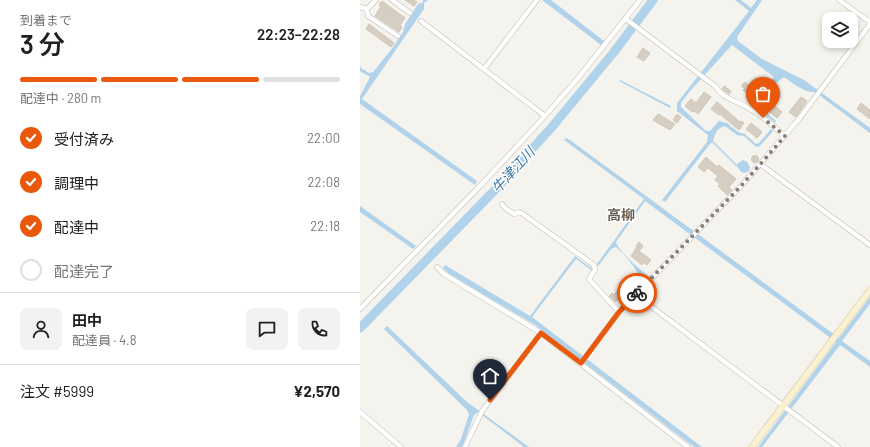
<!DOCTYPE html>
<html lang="ja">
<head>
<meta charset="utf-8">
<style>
	body { margin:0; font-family:Barlow,"Noto Sans JP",sans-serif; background:#f2f2f2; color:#202124; height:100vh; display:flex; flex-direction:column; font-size:15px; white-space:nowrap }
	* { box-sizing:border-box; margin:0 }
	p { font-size:13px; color:#757577 }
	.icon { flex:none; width:22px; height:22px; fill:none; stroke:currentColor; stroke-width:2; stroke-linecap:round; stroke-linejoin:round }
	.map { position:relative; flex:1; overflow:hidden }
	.side { display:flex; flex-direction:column; background:#fff; width:360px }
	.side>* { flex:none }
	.fabs { position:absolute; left:462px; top:12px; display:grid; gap:8px }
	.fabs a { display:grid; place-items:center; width:36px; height:36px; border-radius:8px; background:#fff; box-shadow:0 2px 6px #0003; font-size:20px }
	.pin { position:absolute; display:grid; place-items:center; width:34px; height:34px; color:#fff; margin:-41px -17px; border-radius:50% 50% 50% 0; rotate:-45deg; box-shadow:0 0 4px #0007 }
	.pin .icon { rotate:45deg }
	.courier { position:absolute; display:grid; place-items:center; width:40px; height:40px; margin:-20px; border:3px solid #ea580c; border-radius:50%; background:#fff; color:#222; box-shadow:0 1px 5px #0007 }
	.overview em { font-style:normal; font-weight:600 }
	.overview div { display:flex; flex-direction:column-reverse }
	.overview { display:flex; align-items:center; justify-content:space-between; height:68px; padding:0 20px }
	h1 { font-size:26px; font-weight:600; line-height:30px }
	.bar { display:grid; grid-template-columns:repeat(4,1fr); gap:6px 4px; align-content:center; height:48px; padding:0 20px }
	.bar i { height:5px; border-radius:3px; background:#e0e0e0 }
	.bar .on { background:#ea580c }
	.bar p { grid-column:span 4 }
	.line { display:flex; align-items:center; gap:10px; padding:0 20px; border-top:1px solid #e0e0e0 }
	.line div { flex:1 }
	.round { display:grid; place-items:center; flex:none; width:42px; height:42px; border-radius:8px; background:#f2f2f2 }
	ol { padding:0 20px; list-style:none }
	li { display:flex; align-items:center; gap:12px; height:44px }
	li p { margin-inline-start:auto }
	li .icon { padding:4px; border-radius:50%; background:#ea580c; color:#fff; stroke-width:4 }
	li:last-child { color:#757577 }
	li i { width:22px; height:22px; border:2px solid #e0e0e0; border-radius:50% }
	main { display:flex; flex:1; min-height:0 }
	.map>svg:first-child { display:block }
	.water { fill:#b0d3eb }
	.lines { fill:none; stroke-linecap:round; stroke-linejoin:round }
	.stream { stroke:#b0d3eb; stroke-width:1.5 }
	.river { stroke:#b0d3eb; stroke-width:9 }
	.building { fill:#d6cec3; stroke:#d0c6b7 }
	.street-casing { stroke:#c0bab0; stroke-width:5.5 }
	.secondary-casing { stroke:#d0c4a1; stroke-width:7 }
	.street { stroke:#fff; stroke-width:4.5 }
	.secondary { stroke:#faf0d2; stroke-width:6 }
	.done { stroke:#858179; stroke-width:4; stroke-dasharray:0 7.2 }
	.route { stroke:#ea580c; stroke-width:5 }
	.labels { text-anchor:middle; stroke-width:3; stroke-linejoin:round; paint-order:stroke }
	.water-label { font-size:14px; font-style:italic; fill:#3b78a4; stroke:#fff }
	.neighbourhood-label { font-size:14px; font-weight:bold; fill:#6b6153; stroke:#fff }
</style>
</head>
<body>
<main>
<section class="side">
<div class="overview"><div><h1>3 分</h1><p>到着まで</p></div><em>22:23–22:28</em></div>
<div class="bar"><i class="on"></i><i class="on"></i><i class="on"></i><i></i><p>配達中 · 280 m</p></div>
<ol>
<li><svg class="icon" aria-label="check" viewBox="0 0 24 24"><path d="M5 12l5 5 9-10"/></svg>受付済み<p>22:00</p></li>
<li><svg class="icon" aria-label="check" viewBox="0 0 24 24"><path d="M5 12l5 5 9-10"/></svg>調理中<p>22:08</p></li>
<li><svg class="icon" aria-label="check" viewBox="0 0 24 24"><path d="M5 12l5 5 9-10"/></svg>配達中<p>22:18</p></li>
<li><i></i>配達完了</li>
</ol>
<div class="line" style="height:72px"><a class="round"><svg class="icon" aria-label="person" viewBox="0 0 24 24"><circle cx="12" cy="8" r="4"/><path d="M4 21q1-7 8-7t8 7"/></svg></a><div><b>田中</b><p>配達員 · 4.8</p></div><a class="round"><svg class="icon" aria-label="chat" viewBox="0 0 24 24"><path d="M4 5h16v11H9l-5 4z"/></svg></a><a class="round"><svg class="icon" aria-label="phone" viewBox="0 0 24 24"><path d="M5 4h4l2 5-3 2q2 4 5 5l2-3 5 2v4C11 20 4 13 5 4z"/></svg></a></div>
<div class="line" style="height:52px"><div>注文 #5999</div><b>¥2,570</b></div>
</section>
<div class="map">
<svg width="510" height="447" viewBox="0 0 510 447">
	<rect width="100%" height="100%" fill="#f5f3ed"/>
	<path class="water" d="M63,0H68L64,3V9L2,99L117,181L115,185L0,104V96L10,77L0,71V65L1,68L9,73L13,72L31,50L43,32L45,24L58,4L63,2Z
		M182,0H191L244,41L241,45Z
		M375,0H381L391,8L397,0H402L377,37L378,41L402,59L444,80L510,128V133L455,92C444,93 433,83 424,77L416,83L399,106L416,121L415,123L393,104L414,77L372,45L330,91L321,103V107L346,131H350L359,121L367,123L378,132L385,134L396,144L399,143L411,129L413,131L400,146L396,147L384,136L377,135L365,126C357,128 354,134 353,142L350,144L305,202L302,200L347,142L348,135L317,111V103L389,11Z
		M260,80L311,106L310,108L259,81Z
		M206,138L210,140L479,338L510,297V304L482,341L510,361V367L480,345L402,447H398L476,342L285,201L256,242C257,250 282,271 289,277L283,283C276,269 268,257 256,247L251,249L240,264L231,270L216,259L172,317L342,447H334L175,325L89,274L83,268L85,265L170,316L215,256L231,268L237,264L284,199L204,140Z
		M383,160L387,162L390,167L389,171L385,173L381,172L376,165Z
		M0,206L56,246L53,249L0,212Z
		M27,326L107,402L169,447H164L118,412L114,415L105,440L102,447H96L101,439L109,414L107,410L24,329Z"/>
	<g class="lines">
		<path class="stream" d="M353,142L376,165"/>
		<path class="river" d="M0,328L132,193L192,127L254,52L293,0"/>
	</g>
	<path class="building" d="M45,0H54L57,2L54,6Z
		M22,1L45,18L40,25L42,27L39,32L15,16L21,6L19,5Z
		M9,24L34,43L31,47L6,29Z
		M283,48L290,53L284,61L277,57Z
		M385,82L398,93L394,99L383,90L385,88L381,86Z
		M364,86L371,91L369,94L362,89Z
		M344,92L351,97L338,114L334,111L332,112L325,106L331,99L336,103Z
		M441,97L447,101L436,117L429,112Z
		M408,100L422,112L417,118L403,107Z
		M357,102L380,122L381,121L384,123L379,130L360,114L359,115L351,109Z
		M501,103L510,110V119L497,109Z
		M298,114L315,124L310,130L293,120Z
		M317,114L321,117L317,123L313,120Z
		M391,123L402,132L397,138L386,129Z
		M391.5 159a3.5 3.5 0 1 1 7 0a3.5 3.5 0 1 1-7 0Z
		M346,157L357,167L359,165L376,179L369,187L372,190L367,195L358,186L360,184L355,180L358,176L348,168L344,172L338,167Z
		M279,242L283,246L279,251L291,260L287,265L283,262L282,265L271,256L277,247L276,246Z
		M257,291L262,296L255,302L249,296L252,293L254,295Z"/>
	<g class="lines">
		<g class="street-casing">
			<path id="street" d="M32,0L50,13
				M479,0L510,22
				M0,7L7,9L8,16L38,36
				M7,9L16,0
				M266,19L355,86C364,100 377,100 390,109C403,116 414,127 425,136
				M61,21L185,116
				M124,69L177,0
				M400,164L510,245
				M142,204L145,208L154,214L160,212L234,265L235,270L229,279L259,312
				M77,267L84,274L181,333L328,447
				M276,295L478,447
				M0,309L122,184L185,116L219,77L280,0
				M221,363L259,312L381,186L439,119L510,24
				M0,412L41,447
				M105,447L122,411L181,333"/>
		</g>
		<g class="secondary-casing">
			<path id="secondary" d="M392,447L510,290"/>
		</g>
		<use href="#street" class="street"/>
		<use href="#secondary" class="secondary"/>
	</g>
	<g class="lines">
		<path class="done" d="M277,293L381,186L425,136L403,118"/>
		<path class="route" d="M130,400L181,333L221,363L259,312L277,293"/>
	</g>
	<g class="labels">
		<g class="water-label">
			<text transform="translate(153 170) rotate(-48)" y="5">牛津江川</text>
		</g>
		<g class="neighbourhood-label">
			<text x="261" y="220">高柳</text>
		</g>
	</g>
</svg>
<div class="fabs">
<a><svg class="icon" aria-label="layers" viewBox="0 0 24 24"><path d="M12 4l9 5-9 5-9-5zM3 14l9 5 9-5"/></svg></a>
</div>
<div class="pin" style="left:403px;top:118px;background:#ea580c"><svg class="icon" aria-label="bag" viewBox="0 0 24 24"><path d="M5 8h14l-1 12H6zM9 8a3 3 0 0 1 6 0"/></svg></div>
<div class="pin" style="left:130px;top:400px;background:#1f2937"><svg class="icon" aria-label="home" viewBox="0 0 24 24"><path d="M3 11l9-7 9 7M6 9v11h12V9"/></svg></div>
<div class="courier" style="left:277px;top:293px"><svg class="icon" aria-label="bike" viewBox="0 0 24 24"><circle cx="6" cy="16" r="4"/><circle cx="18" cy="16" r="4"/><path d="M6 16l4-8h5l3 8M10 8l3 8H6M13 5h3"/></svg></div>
</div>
</main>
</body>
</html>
